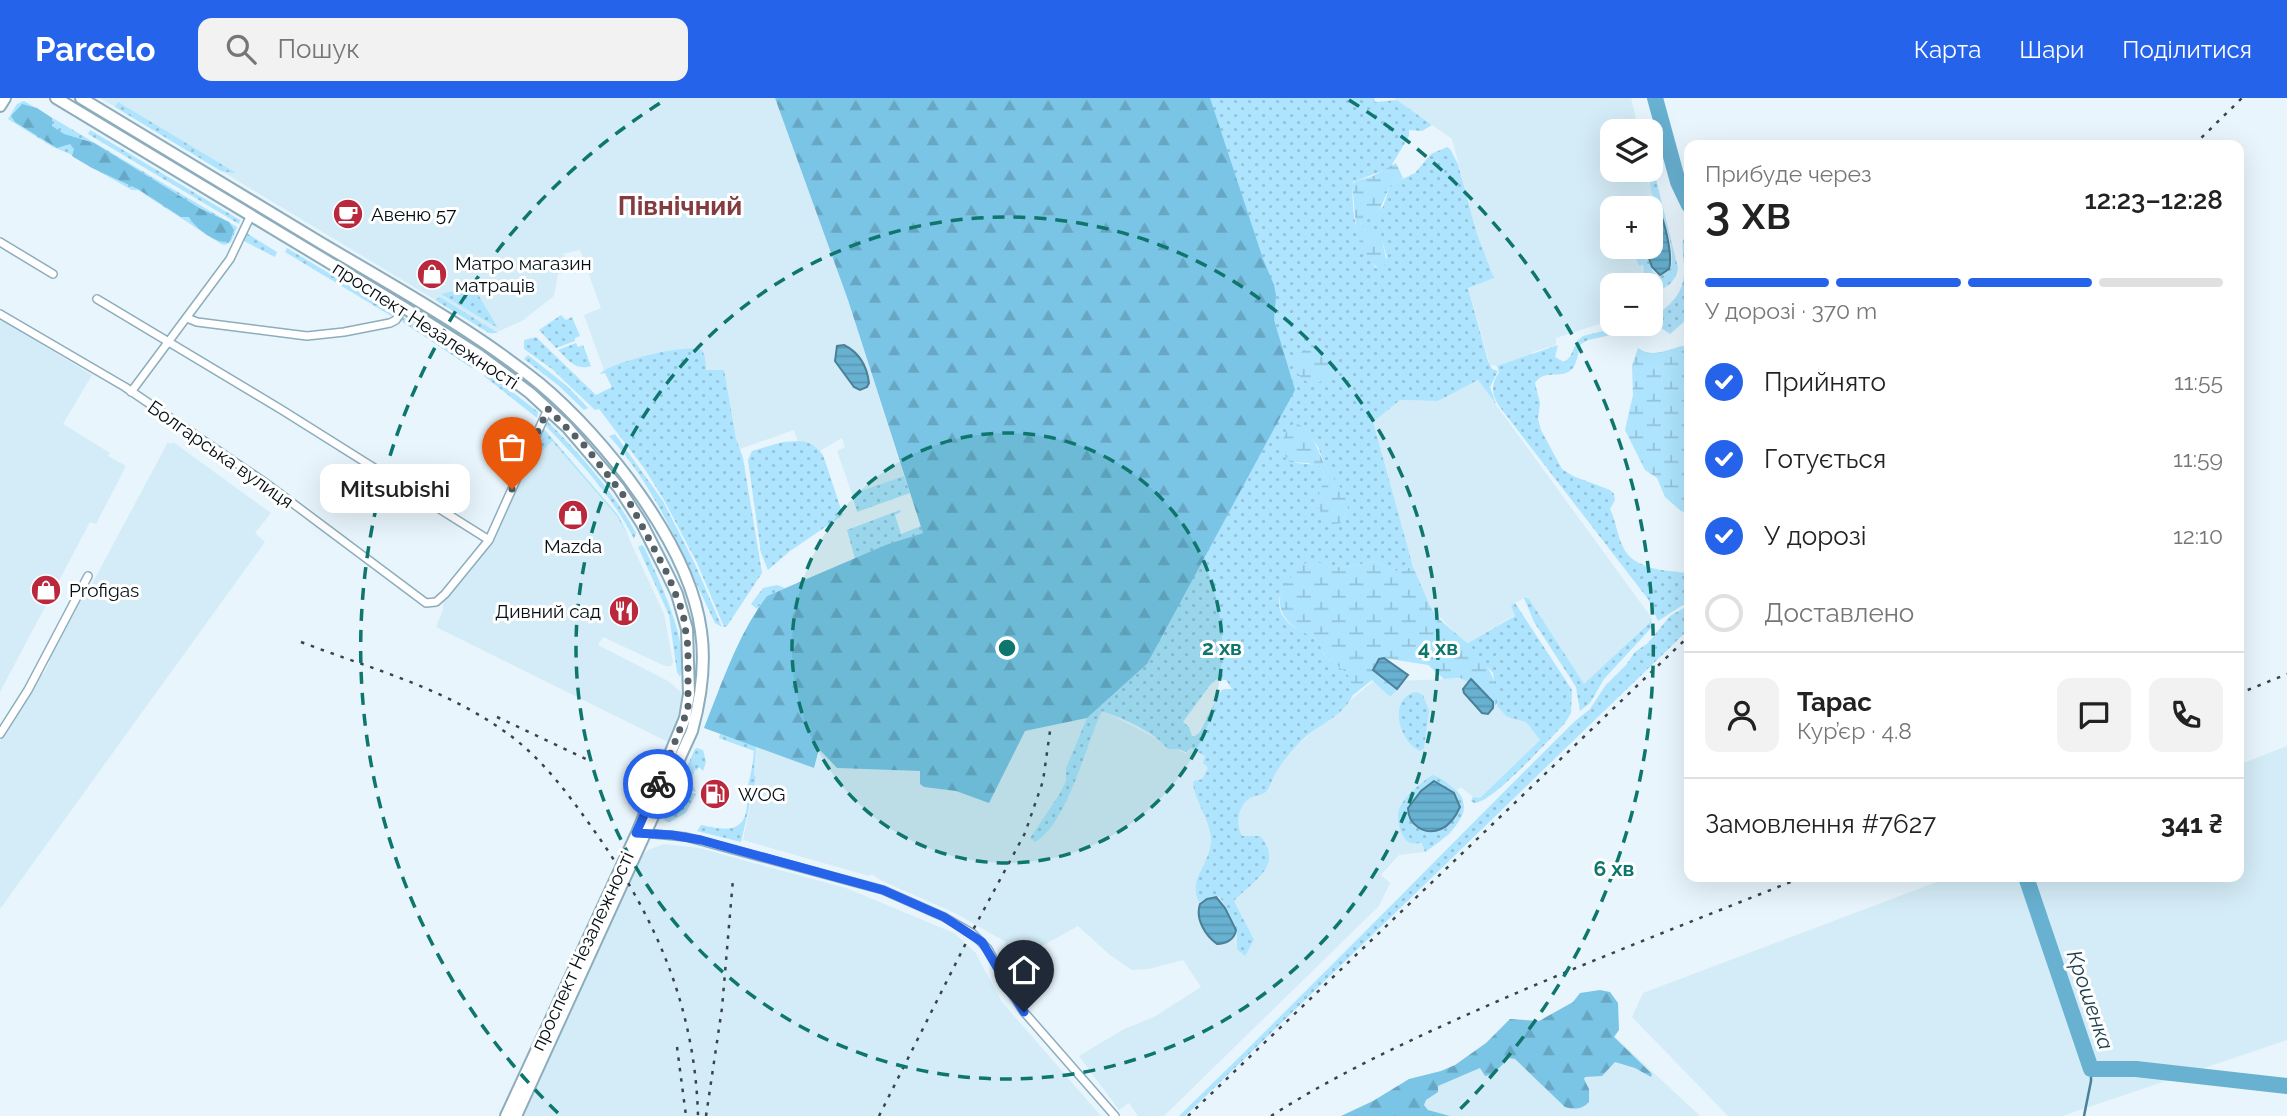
<!DOCTYPE html>
<html lang="uk">
<head>
<meta charset="utf-8">
<style>
	body { margin:0; font-family:Raleway,sans-serif; background:#f2f2f2; color:#222; height:100vh; display:flex; flex-direction:column; font-size:26px; white-space:nowrap }
	* { box-sizing:border-box; margin:0 }
	p { font-size:23px; color:#767676 }
	.icon { flex:none; width:38px; height:38px; fill:none; stroke:currentColor; stroke-width:2; stroke-linecap:round; stroke-linejoin:round }
	.map { position:relative; flex:1; overflow:hidden }
	.sheet { position:absolute; left:1684px; top:42px; width:560px; height:742px; display:flex; flex-direction:column; background:#fff; border-radius:14px; box-shadow:0 7px 28px #0002 }
	.sheet>* { flex:none }
	.controls { position:absolute; left:1600px; top:21px; display:grid; gap:14px }
	.controls a { display:grid; place-items:center; width:63px; height:63px; border-radius:14px; background:#fff; box-shadow:0 7px 28px #0002; font-size:35px }
	.pin { position:absolute; display:grid; place-items:center; width:60px; height:60px; color:#fff; margin:-72px -30px; border-radius:50% 50% 50% 0; rotate:-45deg; box-shadow:0 0 7px #0007 }
	.pin .icon { rotate:45deg }
	.courier { position:absolute; display:grid; place-items:center; width:70px; height:70px; margin:-35px; border:5px solid #2563eb; border-radius:50%; background:#fff; color:#222; box-shadow:0 2px 9px #0007 }
	.bubble { position:absolute; height:49px; border-radius:14px; background:#fff; box-shadow:0 7px 28px #0002; font-size:23px; font-weight:600; line-height:49px; text-align:center }
	.overview em { font-style:normal; font-weight:600 }
	.overview div { display:flex; flex-direction:column-reverse }
	.overview { display:flex; align-items:center; justify-content:space-between; height:119px; padding:0 21px }
	h1 { font-size:46px; font-weight:600; line-height:52px }
	.bar { display:grid; grid-template-columns:repeat(4,1fr); gap:10px 7px; align-content:center; height:84px; padding:0 21px }
	.bar i { height:9px; border-radius:5px; background:#e0e0e0 }
	.bar .active { background:#2563eb }
	.bar p { grid-column:span 4 }
	.line { display:flex; align-items:center; gap:18px; padding:0 21px; border-top:2px solid #e0e0e0 }
	.line div { flex:1 }
	.round { display:grid; place-items:center; flex:none; width:74px; height:74px; border-radius:14px; background:#f2f2f2 }
	ol { padding:0 21px; list-style:none }
	li { display:flex; align-items:center; gap:21px; height:77px }
	li p { margin-inline-start:auto }
	li .icon { padding:7px; border-radius:50%; background:#2563eb; color:#fff; stroke-width:4 }
	li:last-child { color:#767676 }
	li i { width:38px; height:38px; border:4px solid #e0e0e0; border-radius:50% }
	header { display:flex; align-items:center; gap:42px; box-sizing:border-box; height:98px; padding:0 35px; background:#2563eb; color:#fff }
	header strong { font-size:33px }
	nav { display:flex; gap:38px; margin-inline-start:auto; font-size:24px }
	.search { width:490px; height:63px; background:#f2f2f2; display:flex; align-items:center; gap:18px; box-sizing:border-box; padding:0 24px; border-radius:14px; color:#767676; font-size:26px }
	.map>svg:first-child { display:block }
	.built { fill:#d4ecf7 }
	.grass { fill:url(#grass-dots); fill-rule:evenodd }
	.forest { fill:url(#forest-firs) }
	.wetland { fill:url(#wetland-marsh) }
	.water { fill:url(#water-rules); stroke:#4a8098; stroke-width:2 }
	.lines { fill:none; stroke-linecap:round; stroke-linejoin:round }
	.stream { stroke:#4a8098; stroke-width:2.5 }
	.river { stroke:#68b1d1; stroke-width:16 }
	.street-casing { stroke:#8dadbc; stroke-width:10 }
	.secondary-casing { stroke:#8dadbc; stroke-width:14 }
	.primary-casing { stroke:#8dadbc; stroke-width:14 }
	.street { stroke:#fff; stroke-width:7 }
	.secondary { stroke:#fff; stroke-width:10 }
	.primary { stroke:#fff; stroke-width:10 }
	.rail { stroke:#39444a; stroke-width:2.5; stroke-dasharray:3.5 7; stroke-linecap:butt }
	.done { stroke:#546065; stroke-width:7; stroke-dasharray:0 12.6 }
	.route { stroke:#2563eb; stroke-width:9 }
	.ring { fill:none; stroke:#0f766e; stroke-width:3.5; stroke-dasharray:12 9 }
	.labels { text-anchor:middle; stroke-width:6; stroke-linejoin:round; paint-order:stroke }
	.poi-label { font-size:19px; fill:#040f14; stroke:#fff; text-anchor:start }
	.street-label { font-size:19px; fill:#040f14; stroke:#fff }
	.water-label { font-size:21px; font-style:italic; fill:#193b49; stroke:#fff }
	.district-label { font-size:26px; font-weight:bold; fill:#853c40; stroke:#fff }
	.centre { fill:#0f766e; stroke:#fff; stroke-width:3.5 }
	.ring-label { font-size:21px; text-anchor:middle; font-weight:bold; fill:#0f766e; stroke:#fff; stroke-width:6; stroke-linejoin:round; paint-order:stroke }
</style>
</head>
<body>
<header>
<strong>Parcelo</strong>
<div class="search"><svg class="icon" aria-label="search" viewBox="0 0 24 24"><circle cx="10" cy="10" r="6"/><path d="M15 15l6 6"/></svg>Пошук</div>
<nav><a>Карта</a><a>Шари</a><a>Поділитися</a></nav>
</header>
<div class="map">
<svg width="2287" height="1018" viewBox="0 0 2287 1018">
	<defs>
		<pattern id="grass-dots" width="8" height="8" patternUnits="userSpaceOnUse" patternTransform="scale(1.75)"><rect width="8" height="8" fill="#aee4fd"/><path d="M2 2h.1M6 6h.1" fill="none" stroke="#94c2d8" stroke-width="1.8" stroke-linecap="round"/></pattern>
		<pattern id="forest-firs" width="22" height="20" patternUnits="userSpaceOnUse" patternTransform="scale(1.75)"><rect width="22" height="20" fill="#7ac4e5"/><path d="M5 1l3.5 6h-7zM16 11l3.5 6h-7z" fill="#68a7c4"/></pattern>
		<pattern id="wetland-marsh" width="20" height="14" patternUnits="userSpaceOnUse" patternTransform="scale(1.75)"><rect width="20" height="14" fill="#aee4fd"/><path d="M1 5h8M5 5V1M11 12h8M15 12V8" fill="none" stroke="#94c2d8"/></pattern>
		<pattern id="water-rules" width="6" height="5" patternUnits="userSpaceOnUse" patternTransform="scale(1.75)"><rect width="6" height="5" fill="#68b1d1"/><path d="M0 2.5h6" fill="none" stroke="#5997b3"/></pattern>
	</defs>
	<rect width="100%" height="100%" fill="#e8f5fc"/>
	<path class="built" d="M100,0H775L848,202L904,378L852,396L837,353L845,349L842,340L820,353L807,344H798L794,332L740,351L762,475L728,523L605,275L600,276L604,272L584,217L601,210L580,152L562,156L565,158L570,173L558,176L554,198L522,223L492,236Z
		M1394,0H1631L1639,33H1612V72H1648L1654,101L1636,110H1612V149H1639L1645,187H1612V222L1556,240V247L1533,254L1531,257L1497,268L1490,267L1468,189L1494,179L1477,136L1452,41Z
		M0,221L92,277L63,326L110,355L108,358L126,368L96,426L90,424L0,594Z
		M1478,282L1651,519L1650,523L1584,587L1529,501L1526,499L1511,507L1515,517L1466,546L1431,510L1409,461L1372,324L1400,302L1438,303Z
		M543,330L618,417L664,516L673,564L671,568H665L603,539L598,547L668,583L682,595L677,623L670,645L436,529L443,512V505L482,457Z
		M168,344L172,346L173,344L271,415L255,435L265,444L0,811V643L37,580L44,575L50,564L47,562L79,502L84,501Z
		M1474,580L1507,619L1526,624L1540,642L1480,700L1473,699L1461,689L1457,692L1462,699L1464,714L1450,736L1425,754L1399,757L1381,777L1390,785L1379,808L1164,1018H1138L1129,1005L1119,1012L1079,958L1124,931L1154,919L1201,889L1183,862L1149,871L1132,872L1110,857L1078,828L1006,868L1003,856L1006,844L957,816L880,782L872,776L869,778L743,742L756,679L754,678L756,648L814,670L819,650L837,670L920,673L924,689L956,693L970,697L1025,633L1087,620L1098,610L1186,656L1190,650L1285,657L1372,584Z
		M2287,648V942L2062,1018H1728L1632,919L1643,895L1950,779H2238V667Z
		M664,746L699,750L846,790L954,835L975,854L1002,904L1101,1018H523L642,758L648,752Z
		M1595,920L1700,1018H1381L1422,995Z"/>
	<path class="grass" d="M1199,0H1374L1375,4L1397,2L1432,27L1422,33L1409,32V38L1390,70L1353,84C1351,114 1356,146 1376,170L1387,160L1380,135L1364,132L1360,125L1383,109L1389,90L1398,83L1415,75L1431,56L1447,49L1450,51L1458,66L1477,136L1494,180L1468,190L1488,263L1492,271L1498,273L1490,289L1496,306L1478,282L1438,303L1400,302L1373,324L1413,469L1396,473L1375,463L1343,470L1311,464C1290,476 1264,503 1290,526C1298,533 1310,535 1317,543C1321,547 1322,553 1325,557C1336,570 1365,580 1350,602C1339,620 1316,628 1301,643C1291,653 1282,664 1275,676C1272,681 1271,687 1268,691C1264,698 1257,696 1250,700C1238,707 1235,727 1242,738H1260C1286,768 1251,784 1234,803L1254,842L1245,858L1237,851V831L1220,799L1212,798L1199,804C1188,782 1208,769 1211,745C1213,728 1196,705 1193,686L1194,683L1202,681L1208,670L1203,665L1205,658L1191,650L1186,654L1178,651H1168C1153,633 1124,621 1102,613C1086,646 1067,727 1035,744L1030,740L1059,697L1066,683V670L1087,620L1147,566ZM1305,331L1318,349L1324,365L1348,411L1341,425C1305,409 1321,406 1325,376L1321,369C1308,363 1296,369 1285,359ZM1217,581L1226,582L1232,591H1224L1220,594L1200,634L1195,638H1192L1189,629L1183,624L1210,587Z
		M24,3L237,129L231,144L225,147L221,146L138,92H132L75,60L70,56L53,49L8,21L17,6Z
		M118,4L236,75L221,73L115,9Z
		M90,32L240,122L239,126L88,36Z
		M1650,57L1678,170C1676,185 1664,192 1650,196V187H1645L1643,167L1639,168L1631,149H1644L1653,174L1659,179L1670,172C1677,149 1663,121 1654,100C1650,92 1650,81 1648,72H1650Z
		M245,134L277,154L275,159L242,142Z
		M1689,134V223H1685L1670,236L1661,230H1642L1588,242L1581,246C1578,253 1577,268 1571,272C1561,281 1544,271 1535,285L1540,305L1538,321L1541,332L1562,371L1573,378L1610,392L1614,396L1615,402L1610,411C1616,423 1617,437 1623,449C1633,472 1668,473 1689,475V503L1658,523L1648,501L1499,308C1491,296 1491,286 1499,274L1497,268L1558,247L1555,259L1564,264C1575,258 1572,245 1583,238L1631,226H1650V220C1710,188 1668,148 1689,134Z
		M287,150L395,215L393,219L285,154Z
		M473,188L498,230L441,196Z
		M440,199L498,235H489L435,202Z
		M561,217L566,222L572,219L580,238L575,240V243L556,250L539,232Z
		M403,219L475,266L472,270L401,223Z
		M536,239L596,297L612,289L605,275L600,276C610,264 687,245 702,252L705,259L706,272H724L736,341L743,360L762,475L727,528L724,529L697,465L664,402L644,370L599,311L595,312L552,271L524,251V242Z
		M576,245L578,249L583,247L591,268C576,273 568,262 558,252Z
		M528,257L567,288L588,310L584,312L558,287L524,261Z
		M487,274L538,314L537,320L484,278Z
		M547,323C581,357 613,393 636,435L634,441C612,397 578,362 545,327Z
		M543,330L618,417L630,441L617,418L552,343L542,353L535,352Z
		M615,336L663,403L695,466L722,529L715,525C683,459 659,393 609,338Z
		M783,344C803,343 810,341 823,357L843,417L790,453L768,472L761,455L748,362L752,353Z
		M904,378L910,395L857,414L852,396Z
		M900,412L901,414L895,417L901,436L921,428L923,435L888,446L855,461L847,432Z
		M642,447L644,449C658,480 691,546 680,579L677,574L669,517L638,449Z
		M777,487L785,490L767,498L757,511L751,506L763,490Z
		M1525,499L1529,501L1584,586L1650,524L1651,519L1652,529L1604,581L1590,605L1580,613L1576,589L1534,524L1524,500Z
		M1515,505L1572,592L1571,615L1565,625C1550,641 1491,706 1474,705L1471,703L1473,699L1480,700L1540,642L1526,624L1507,619L1497,608L1493,575L1466,546L1515,518L1511,507Z
		M1689,507V531L1185,1018H1179C1313,888 1442,755 1574,624L1590,611L1605,588L1626,567L1635,554L1648,545L1670,518Z
		M1416,594L1423,597L1429,613L1424,650L1420,653C1399,644 1387,600 1416,594Z
		M720,636L756,648L754,677L756,679L741,744L697,733L701,727C711,729 726,733 735,729C751,722 746,700 748,687C751,676 753,665 754,653L719,640Z
		M697,650L703,652L706,664L703,673L699,669L697,672H695L691,683L696,694L678,688L695,651Z
		M1432,677C1440,679 1446,684 1452,689C1483,712 1445,741 1425,754L1422,745C1419,745 1413,746 1410,745C1400,741 1395,718 1400,709C1406,697 1421,685 1432,677Z
		M676,690L696,696L686,715L670,724L665,723L664,718Z"/>
	<path class="forest" d="M775,0H1210L1263,161L1274,187L1276,198L1274,222L1295,292L1147,566L1087,620L1025,633L989,705L956,693L924,689L920,686V673L837,670L819,651L814,670L704,630C722,585 738,536 767,498L888,446L923,435L848,202Z
		M22,6L37,10L52,20V28L64,36L94,45L201,111L229,124L234,132L230,143C218,148 195,130 189,119H181L138,91L92,70L72,58L74,51L70,46L57,50L15,24L11,18Z
		M1600,892L1610,894L1618,905L1619,932L1614,939L1652,976L1651,979L1635,970L1615,964L1602,978L1585,979L1584,981L1589,991V1004C1583,1011 1574,1012 1565,1009L1515,961L1509,960L1493,976L1485,978L1480,970L1438,988V994L1426,1002L1424,1007L1428,1012L1450,1018H1341L1373,1003L1409,981L1441,973L1455,967L1486,945L1510,921L1539,923L1573,904L1580,895Z"/>
	<path class="wetland" d="M1396,65L1403,80L1389,90L1378,116L1360,125L1364,132L1380,134L1381,136L1387,166L1380,171C1352,157 1356,112 1352,86L1356,83L1373,78Z
		M1688,247L1689,249V416L1681,413L1665,399L1657,380L1645,372L1625,332L1633,297L1632,268L1638,250C1654,262 1670,249 1688,247Z
		M1296 267a18 18 0 1 1 36 0a18 18 0 1 1-36 0Z
		M1294,325C1311,328 1318,354 1325,367C1335,387 1343,384 1348,411L1341,425L1330,427C1309,401 1320,402 1325,377L1321,369L1308,365L1290,364C1276,351 1282,337 1294,325Z
		M1311,463L1343,470L1375,463L1396,473L1413,469L1431,510L1437,519C1464,544 1499,565 1497,605L1493,610L1494,607L1470,582L1468,584L1460,580L1444,581L1428,567L1384,560L1373,571L1395,591L1398,590L1391,598L1388,597L1372,582L1353,597C1352,572 1342,574 1327,559C1322,554 1320,546 1315,541C1309,536 1302,534 1296,530C1279,519 1274,499 1287,484C1295,474 1298,467 1311,463Z"/>
	<path class="water" d="M1653,104C1664,114 1673,157 1669,171L1660,177L1652,169L1645,149H1650V110H1638Z
		M844,247C860,255 867,268 869,285L867,289L860,292L854,289L835,263L837,248Z
		M1384,560L1408,577L1397,591L1373,572L1379,561Z
		M1471,581L1493,604V610L1488,616L1482,615L1464,595L1463,591Z
		M1434,683L1454,695L1460,709C1456,718 1450,727 1441,731C1425,738 1408,727 1408,710L1421,693Z
		M1216,799L1225,810L1236,832C1235,841 1226,846 1217,846C1205,837 1195,821 1200,806L1207,801Z"/>
	<g class="lines">
		<path class="stream" d="M2084,1018L2091,983V971"/>
		<path class="river" d="M1655,0L1678,84L1689,107
			M2026,779L2091,971H2136L2287,988"/>
		<g class="street-casing">
			<path id="street" d="M0,144L53,176
				M97,201L282,312L489,442
				M0,216L125,289L267,386L426,505L436,504L445,496L489,442L548,311
				M187,220L197,224L307,238L344,234L390,225L396,222L403,209
				M131,294L230,161L251,117
				M0,636L28,592L88,478
				M644,735L686,739L883,792L944,819L972,835L988,851L1010,893L1024,914L1115,1018"/>
		</g>
		<g class="secondary-casing">
			<path id="secondary" d="M0,8L5,0"/>
		</g>
		<g class="primary-casing">
			<path id="primary" d="M56,0L403,209L479,257L530,295L567,329L619,390L642,426L668,477L677,496L687,531L689,596L685,620L637,735L506,1018
				M81,0C161,48 241,97 321,145C395,189 472,231 539,285C604,339 690,447 701,533C706,567 701,600 692,633L516,1018"/>
		</g>
		<use href="#street" class="street"/>
		<use href="#secondary" class="secondary"/>
		<use href="#primary" class="primary"/>
		<path class="rail" d="M2194,47L2242,0
			M301,544C369,570 441,589 501,631C537,655 563,689 588,724C653,814 695,905 698,1018
			M2238,596L2287,576
			M497,619L588,662
			M677,949L686,1018
			M706,1018L722,910L733,781
			M879,1018L966,845L1025,735L1043,683L1050,633
			M1188,1018L1689,538
			M1271,1018C1343,972 1421,937 1498,903C1599,859 1701,820 1803,779"/>
	</g>
	<g class="lines">
		<path class="done" d="M512,391L548,311L586,349L631,407L668,477L683,515L688,549V611L658,686"/>
		<path class="route" d="M658,686L636,735L672,737L701,742L883,792L944,819L982,844L1024,914"/>
	</g>
	<circle cx="1007" cy="550" r="215" fill="#0f766e" fill-opacity=".12"/>
	<g class="ring">
		<circle cx="1007" cy="550" r="215"/>
		<circle cx="1007" cy="550" r="431"/>
		<path d="M558 1015A646 646 0 0 1 665 2M1349 2A646 646 0 0 1 1456 1015"/>
	</g>
	<defs>
		<g id="cafe-disc" transform="scale(1.575)"><circle r="9.5" fill="#ba283e" stroke="#fff"/><path d="M-5.5-4.5H6V0H3Q3 3.5 0 3.5H-2.5Q-5.5 3.5-5.5 0ZM3-3.2v2h1.7v-2ZM-6 4.5H4V6H-6Z" fill="#fff"/></g>
		<g id="shop-disc" transform="scale(1.575)"><circle r="9.5" fill="#ba283e" stroke="#fff"/><path d="M-5-2.5h2.3a2.7 3.5 0 0 1 5.4 0H5L5.5 6h-11ZM-1.5-2.5h3a1.5 2.3 0 0 0-3 0Z" fill="#fff"/></g>
		<g id="restaurant-disc" transform="scale(1.575)"><circle r="9.5" fill="#ba283e" stroke="#fff"/><path d="M-5-6h1v4h1v-4h1v4h1v-4h1v5L-1.5 .5V6h-2V.5L-5-1ZM5-6V6H3V1.5H1.5Q1.5-4 5-6Z" fill="#fff"/></g>
		<g id="fuel-disc" transform="scale(1.575)"><circle r="9.5" fill="#ba283e" stroke="#fff"/><path d="M-5.5-6h7V0h2V4h1.3V-2.5L3-4.5l.8-.8L6-3V5H2.5V1h-1V6h-7ZM-4.2-4.7v3.2H.2V-4.7Z" fill="#fff"/></g>
	</defs>
	<g fill-rule="evenodd">
		<use href="#cafe-disc" x="348" y="116"/>
		<use href="#shop-disc" x="432" y="176"/>
		<use href="#shop-disc" x="573" y="417"/>
		<use href="#shop-disc" x="46" y="492"/>
		<use href="#restaurant-disc" x="624" y="513"/>
		<use href="#fuel-disc" x="715" y="696"/>
	</g>
	<g class="labels">
		<g class="poi-label">
			<text x="371" y="123">Авеню 57</text>
			<text x="455" y="172">Матро магазин<tspan x="455" dy="22">матраців</tspan></text>
			<text x="573" y="455" text-anchor="middle">Mazda</text>
			<text x="69" y="499">Profigas</text>
			<text x="601" y="520" text-anchor="end">Дивний сад</text>
			<text x="738" y="703">WOG</text>
		</g>
		<g class="street-label">
			<text transform="translate(426 227) rotate(33)" y="7">проспект Незалежності</text>
			<text transform="translate(221 356) rotate(35)" y="7">Болгарська вулиця</text>
			<text transform="translate(582 853) rotate(-65)" y="7">проспект Незалежності</text>
		</g>
		<g class="water-label">
			<text transform="translate(2090 902) rotate(71)" y="7">Крошенка</text>
		</g>
		<g class="district-label">
			<text x="680" y="117">Північний</text>
		</g>
	</g>
	<circle cx="1007" cy="550" r="10" class="centre"/>
	<g class="ring-label">
		<text x="1222" y="557">2 хв</text>
		<text x="1438" y="557">4 хв</text>
		<text x="1614" y="778">6 хв</text>
	</g>
</svg>
<div class="controls">
<a><svg class="icon" aria-label="layers" viewBox="0 0 24 24"><path d="M12 4l9 5-9 5-9-5zM3 14l9 5 9-5"/></svg></a>
<a>+</a>
<a>−</a>
</div>
<div class="pin" style="left:512px;top:391px;background:#ea580c"><svg class="icon" aria-label="bag" viewBox="0 0 24 24"><path d="M5 8h14l-1 12H6zM9 8a3 3 0 0 1 6 0"/></svg></div>
<div class="pin" style="left:1024px;top:914px;background:#1f2937"><svg class="icon" aria-label="home" viewBox="0 0 24 24"><path d="M3 11l9-7 9 7M6 9v11h12V9"/></svg></div>
<div class="courier" style="left:658px;top:686px"><svg class="icon" aria-label="bike" viewBox="0 0 24 24"><circle cx="6" cy="16" r="4"/><circle cx="18" cy="16" r="4"/><path d="M6 16l4-8h5l3 8M10 8l3 8H6M13 5h3"/></svg></div>
<div class="bubble" style="left:320px;top:366px;width:150px">Mitsubishi</div>
<section class="sheet">
<div class="overview"><div><h1>3 хв</h1><p>Прибуде через</p></div><em>12:23–12:28</em></div>
<div class="bar"><i class="active"></i><i class="active"></i><i class="active"></i><i></i><p>У дорозі · 370 m</p></div>
<ol>
<li><svg class="icon" aria-label="check" viewBox="0 0 24 24"><path d="M5 12l5 5 9-10"/></svg>Прийнято<p>11:55</p></li>
<li><svg class="icon" aria-label="check" viewBox="0 0 24 24"><path d="M5 12l5 5 9-10"/></svg>Готується<p>11:59</p></li>
<li><svg class="icon" aria-label="check" viewBox="0 0 24 24"><path d="M5 12l5 5 9-10"/></svg>У дорозі<p>12:10</p></li>
<li><i></i>Доставлено</li>
</ol>
<div class="line" style="height:126px"><a class="round"><svg class="icon" aria-label="person" viewBox="0 0 24 24"><circle cx="12" cy="8" r="4"/><path d="M4 21q1-7 8-7t8 7"/></svg></a><div><b>Тарас</b><p>Кур’єр · 4.8</p></div><a class="round"><svg class="icon" aria-label="chat" viewBox="0 0 24 24"><path d="M4 5h16v11H9l-5 4z"/></svg></a><a class="round"><svg class="icon" aria-label="phone" viewBox="0 0 24 24"><path d="M5 4h4l2 5-3 2q2 4 5 5l2-3 5 2v4C11 20 4 13 5 4z"/></svg></a></div>
<div class="line" style="height:91px"><div>Замовлення #7627</div><b>341 ₴</b></div>
</section>
</div>
</body>
</html>
